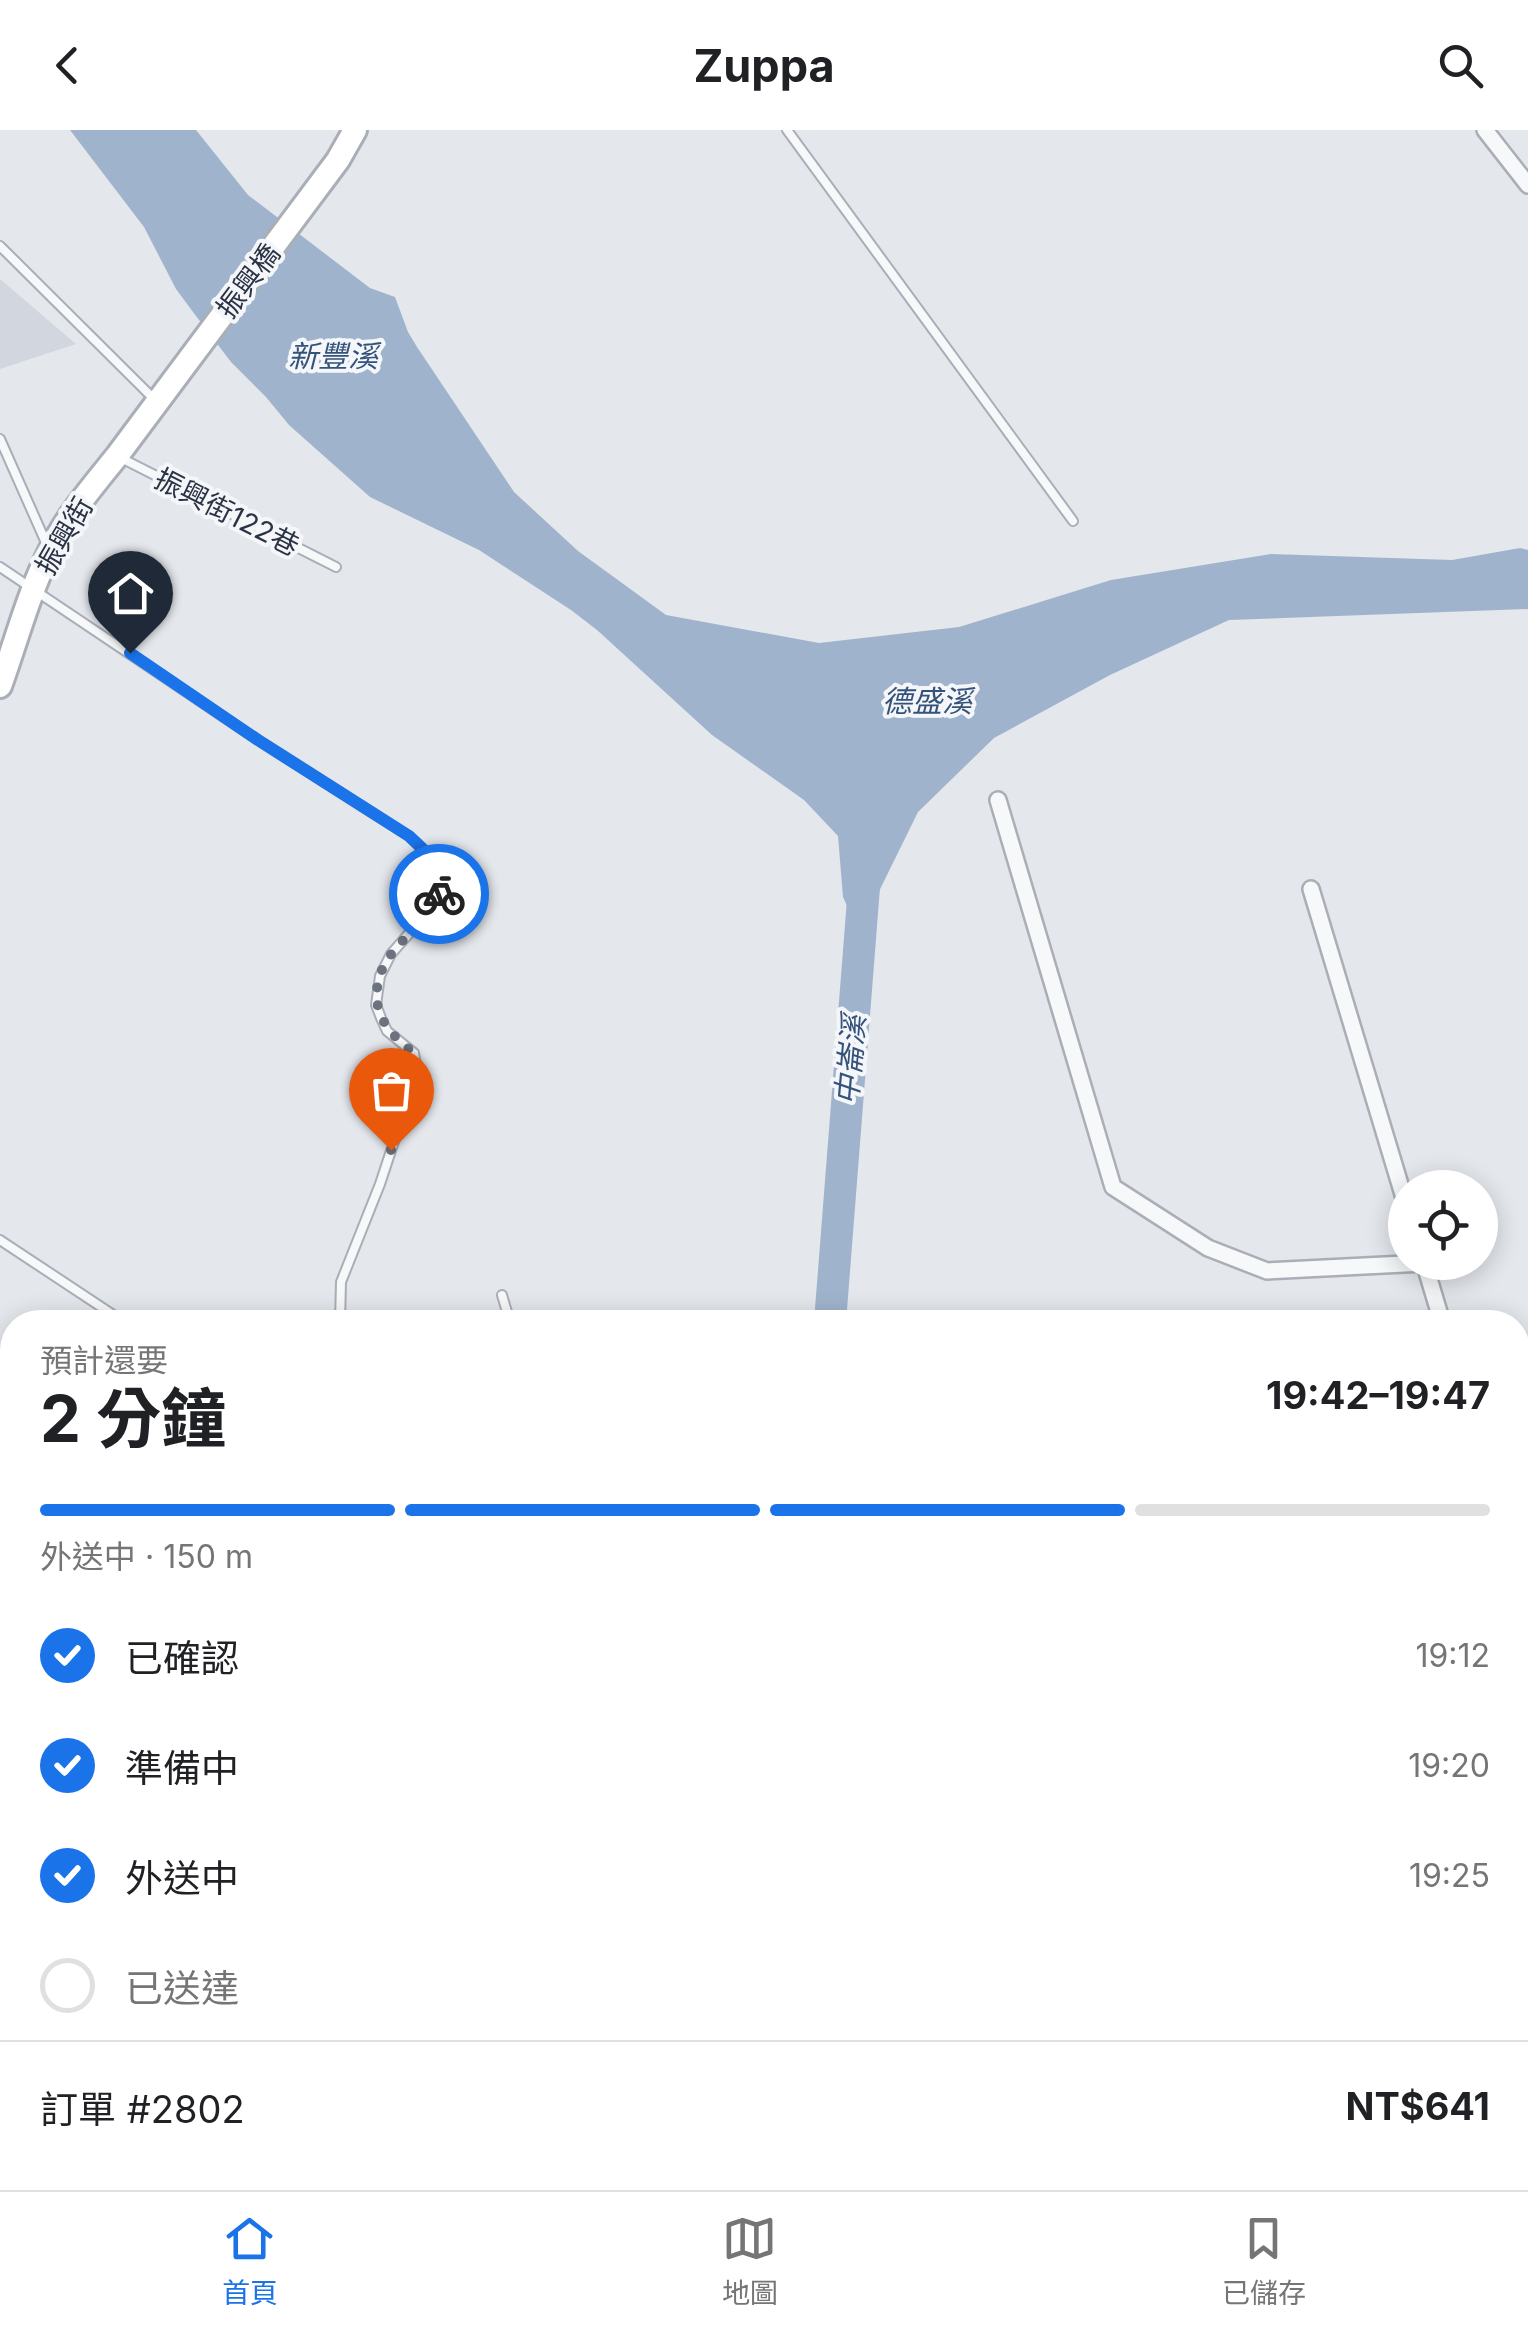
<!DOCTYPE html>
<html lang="zh-TW">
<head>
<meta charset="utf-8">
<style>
	body { margin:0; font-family:Inter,"Noto Sans TC",sans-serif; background:#f2f2f2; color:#202124; height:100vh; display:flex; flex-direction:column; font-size:38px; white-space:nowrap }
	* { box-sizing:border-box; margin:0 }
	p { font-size:32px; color:#757577 }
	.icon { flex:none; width:55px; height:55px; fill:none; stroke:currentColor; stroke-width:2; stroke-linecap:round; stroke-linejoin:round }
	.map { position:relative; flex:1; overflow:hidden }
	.sheet { position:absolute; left:0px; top:1180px; width:1530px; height:880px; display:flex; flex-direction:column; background:#fff; border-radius:40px 40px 0 0; box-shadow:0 5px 25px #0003 }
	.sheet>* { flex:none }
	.buttons { position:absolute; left:1388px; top:1040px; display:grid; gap:20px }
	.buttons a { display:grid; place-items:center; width:110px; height:110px; border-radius:50%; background:#fff; box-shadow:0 5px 25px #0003; font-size:50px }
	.pin { position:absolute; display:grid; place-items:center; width:85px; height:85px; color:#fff; margin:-102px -42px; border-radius:50% 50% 50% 0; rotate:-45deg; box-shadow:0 0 10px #0007 }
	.pin .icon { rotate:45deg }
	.courier { position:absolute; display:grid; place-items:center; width:100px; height:100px; margin:-50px; border:8px solid #1a73e8; border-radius:50%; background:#fff; color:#222; box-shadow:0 2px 12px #0007 }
	.summary em { font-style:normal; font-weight:700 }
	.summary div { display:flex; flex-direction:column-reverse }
	.summary { display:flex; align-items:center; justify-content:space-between; height:170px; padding:0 40px }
	h1 { font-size:65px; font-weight:700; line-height:75px }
	.bar { display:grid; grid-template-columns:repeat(4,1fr); gap:15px 10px; align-content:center; height:120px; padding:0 40px }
	.bar i { height:12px; border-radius:8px; background:#e0e0e0 }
	.bar .on { background:#1a73e8 }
	.bar p { grid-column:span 4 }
	.line { display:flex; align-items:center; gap:25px; padding:0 40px; border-top:2px solid #e0e0e0 }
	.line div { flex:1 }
	ol { padding:0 40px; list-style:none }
	li { display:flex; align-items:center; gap:30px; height:110px }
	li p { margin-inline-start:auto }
	li .icon { padding:10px; border-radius:50%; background:#1a73e8; color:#fff; stroke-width:4 }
	li:last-child { color:#757577 }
	li i { width:55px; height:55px; border:5px solid #e0e0e0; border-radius:50% }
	header { display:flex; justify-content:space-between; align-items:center; height:130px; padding:0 40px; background:#fff; font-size:45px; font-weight:700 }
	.tabs { display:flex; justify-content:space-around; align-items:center; height:140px; border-top:2px solid #e0e0e0; background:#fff; font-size:28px; color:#757577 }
	.tabs a { display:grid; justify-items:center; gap:5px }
	.tabs .on { color:#1a73e8 }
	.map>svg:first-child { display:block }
	.built { fill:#d2d6de }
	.water { fill:#9fb4cc }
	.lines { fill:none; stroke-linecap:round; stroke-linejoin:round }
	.river { stroke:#9fb4cc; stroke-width:32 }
	.lane-casing { stroke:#a9aeb7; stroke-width:12 }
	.street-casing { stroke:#a9aeb7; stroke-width:20 }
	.secondary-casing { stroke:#a9aeb7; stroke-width:28 }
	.lane { stroke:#f7f8fa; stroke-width:8 }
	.street { stroke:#f7f8fa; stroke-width:15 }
	.secondary { stroke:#fff; stroke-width:22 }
	.wall { fill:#a1a5ae }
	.shaded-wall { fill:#83868d }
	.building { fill:#bbc0ca; stroke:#83868d; stroke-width:2.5 }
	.done { stroke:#6c737f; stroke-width:10; stroke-dasharray:0 18 }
	.route { stroke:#1a73e8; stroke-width:12 }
	.labels { text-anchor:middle; stroke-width:8; stroke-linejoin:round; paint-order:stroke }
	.street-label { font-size:28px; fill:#2b3445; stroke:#f4f6f9 }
	.water-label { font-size:30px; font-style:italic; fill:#34527a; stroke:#f4f6f9 }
</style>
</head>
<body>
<header><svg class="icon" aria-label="back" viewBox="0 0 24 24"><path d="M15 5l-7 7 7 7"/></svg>Zuppa<svg class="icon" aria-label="search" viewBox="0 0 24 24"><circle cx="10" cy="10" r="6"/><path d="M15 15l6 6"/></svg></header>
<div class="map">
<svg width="1528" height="2060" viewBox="0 0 1528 2060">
	<rect width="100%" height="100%" fill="#e4e7ec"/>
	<path class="built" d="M0,149L76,214L0,239Z
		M549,2048H961L959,2060H550Z"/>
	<path class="water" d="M70,0H196L248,65L370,158L395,167L408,202L417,217L514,362L578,421L666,485L819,513L959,497L1111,450L1271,424L1452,430L1520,418L1528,420V479L1229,490L1110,545L994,608L918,682L859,802L843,767L838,706L804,670L712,605L597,500L571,480L479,420L370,367L289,295L266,267L231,232L196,186L176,159L144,97Z"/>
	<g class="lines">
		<path class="river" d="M830,1192L864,757
			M1016,2060L1019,2048"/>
		<g class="lane-casing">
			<path id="lane" d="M787,0L1073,391
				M0,116L156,271
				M0,309L47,415
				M121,328L336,437
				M0,437L258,610L409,706C430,726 450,745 434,775L391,824L380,846L376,875L381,888L387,901L414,923L416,936L413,954L380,1054L341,1152L340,1192
				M0,1110L124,1192
				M502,1165L510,1192
				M0,1415L12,1390
				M0,1457L12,1465
				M0,1731L12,1740
				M0,1938L3,1935
				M17,2060L28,2048
				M252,2060L269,2048"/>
		</g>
		<g class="street-casing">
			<path id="street" d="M1485,0L1528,55
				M998,670L1113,1057L1208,1118L1267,1141L1424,1133
				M1311,759L1405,1071
				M1424,1132L1442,1192
				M1518,1443L1528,1478
				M1518,1584L1528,1587
				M0,1647L12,1622
				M1518,1854L1528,1887
				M1208,2060L1209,2048"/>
		</g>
		<g class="secondary-casing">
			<path id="secondary" d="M0,556C16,512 28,465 49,423C66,387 92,357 117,326L338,30L355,0
				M0,1278L12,1285
				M1518,1827L1528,1823
				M0,1848L12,1852
				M321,2048L336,2060"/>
		</g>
		<use href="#lane" class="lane"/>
		<use href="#street" class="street"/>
		<use href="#secondary" class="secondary"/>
	</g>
	<path class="wall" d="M635,2048H755V2059L635,2060Z
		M782,2048H851L809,2049V2060H788V2050Z"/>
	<path class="shaded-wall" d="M805,2048H809V2060H801V2049Z"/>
	<path class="building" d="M586,2048H613L614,2060H586Z"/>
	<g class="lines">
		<path class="done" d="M391,1020C398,999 418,951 416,931C415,922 408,919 402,913C381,895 371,873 380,845C391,812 427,796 439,764"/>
		<path class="route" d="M130,523L258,610L409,706C429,724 443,735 439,764"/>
	</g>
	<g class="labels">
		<g class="street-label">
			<text transform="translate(248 151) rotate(-53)" y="10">振興橋</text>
			<text transform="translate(227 382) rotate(27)" y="10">振興街122巷</text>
			<text transform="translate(64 406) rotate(-60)" y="10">振興街</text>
		</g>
		<g class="water-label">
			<text x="333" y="237">新豐溪</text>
			<text x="927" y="582">德盛溪</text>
			<text transform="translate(851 930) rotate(-85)" y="10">中崙溪</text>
		</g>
	</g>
</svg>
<div class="buttons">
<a><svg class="icon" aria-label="locate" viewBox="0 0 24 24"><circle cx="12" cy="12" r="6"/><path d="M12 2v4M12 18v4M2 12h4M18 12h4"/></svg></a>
</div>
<div class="pin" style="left:391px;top:1020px;background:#ea580c"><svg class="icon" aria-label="bag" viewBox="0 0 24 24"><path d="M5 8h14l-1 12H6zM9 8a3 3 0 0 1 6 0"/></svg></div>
<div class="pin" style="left:130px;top:523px;background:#1f2937"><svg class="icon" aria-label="home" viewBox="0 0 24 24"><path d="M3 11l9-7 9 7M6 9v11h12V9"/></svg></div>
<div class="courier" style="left:439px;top:764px"><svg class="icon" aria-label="bike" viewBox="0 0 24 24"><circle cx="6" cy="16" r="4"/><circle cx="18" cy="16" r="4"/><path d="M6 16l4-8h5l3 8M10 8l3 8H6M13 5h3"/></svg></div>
<section class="sheet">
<div class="summary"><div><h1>2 分鐘</h1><p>預計還要</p></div><em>19:42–19:47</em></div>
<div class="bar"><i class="on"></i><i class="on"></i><i class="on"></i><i></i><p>外送中 · 150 m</p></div>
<ol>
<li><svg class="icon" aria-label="check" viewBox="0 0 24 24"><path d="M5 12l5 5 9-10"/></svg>已確認<p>19:12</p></li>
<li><svg class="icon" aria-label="check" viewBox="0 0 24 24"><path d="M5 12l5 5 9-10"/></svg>準備中<p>19:20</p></li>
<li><svg class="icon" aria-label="check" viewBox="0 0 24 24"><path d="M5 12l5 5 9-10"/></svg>外送中<p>19:25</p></li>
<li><i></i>已送達</li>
</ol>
<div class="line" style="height:130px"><div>訂單 #2802</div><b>NT$641</b></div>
</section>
</div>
<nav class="tabs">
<a class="on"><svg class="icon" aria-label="home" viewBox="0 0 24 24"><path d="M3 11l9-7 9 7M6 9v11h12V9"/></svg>首頁</a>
<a><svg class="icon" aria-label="map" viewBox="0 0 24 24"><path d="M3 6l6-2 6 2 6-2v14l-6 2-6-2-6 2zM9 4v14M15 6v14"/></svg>地圖</a>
<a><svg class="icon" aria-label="saved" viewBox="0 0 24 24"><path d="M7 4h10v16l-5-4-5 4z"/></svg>已儲存</a>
</nav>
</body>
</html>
